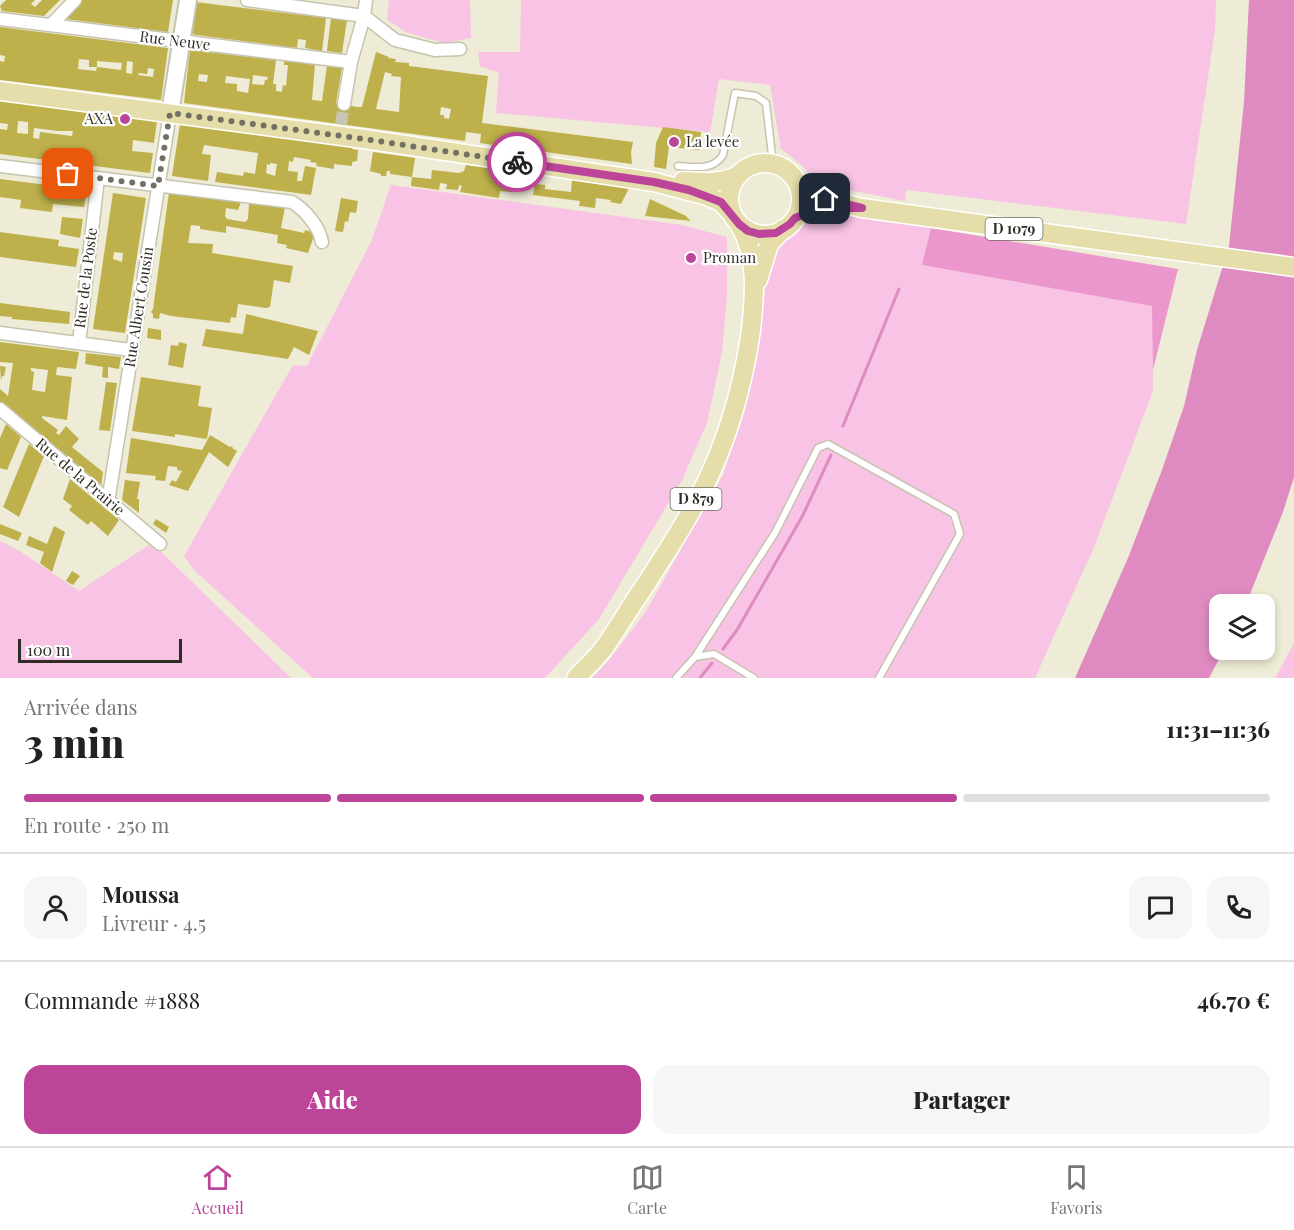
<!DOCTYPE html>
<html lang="fr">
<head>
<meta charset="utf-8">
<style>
	body { margin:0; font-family:"Playfair Display",serif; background:#f6f6f6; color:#222; height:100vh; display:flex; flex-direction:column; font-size:22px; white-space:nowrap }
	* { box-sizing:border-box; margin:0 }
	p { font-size:20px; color:#767676 }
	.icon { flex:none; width:33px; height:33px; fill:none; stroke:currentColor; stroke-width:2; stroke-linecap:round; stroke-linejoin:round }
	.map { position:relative; height:678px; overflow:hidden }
	.sheet { display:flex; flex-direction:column; background:#fff; flex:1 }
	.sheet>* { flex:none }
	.controls { position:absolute; left:1209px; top:594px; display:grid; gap:12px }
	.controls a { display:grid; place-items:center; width:66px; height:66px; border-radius:12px; background:#fff; box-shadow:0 3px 9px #0003; font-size:30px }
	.scale { position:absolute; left:18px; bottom:15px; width:164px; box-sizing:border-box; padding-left:6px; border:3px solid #2e2d25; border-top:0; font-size:16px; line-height:21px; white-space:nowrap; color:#2e2d25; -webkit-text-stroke:4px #fff; paint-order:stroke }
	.pin { position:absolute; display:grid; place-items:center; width:51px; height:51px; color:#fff; margin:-26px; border-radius:12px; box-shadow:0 3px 9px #0006 }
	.courier { position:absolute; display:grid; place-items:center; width:60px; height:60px; margin:-30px; border:4px solid #bc4499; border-radius:50%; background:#fff; color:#222; box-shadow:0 2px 8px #0007 }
	.overview em { font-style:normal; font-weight:800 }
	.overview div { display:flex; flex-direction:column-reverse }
	.overview { display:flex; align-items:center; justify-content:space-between; height:102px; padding:0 24px }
	h1 { font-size:39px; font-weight:800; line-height:45px }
	.bar { display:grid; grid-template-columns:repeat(4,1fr); gap:9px 6px; align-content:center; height:72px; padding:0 24px }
	.bar i { height:8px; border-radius:4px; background:#e0e0e0 }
	.bar .on { background:#bc4499 }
	.bar p { grid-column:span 4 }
	.line { display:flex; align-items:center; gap:15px; padding:0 24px; border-top:2px solid #e0e0e0 }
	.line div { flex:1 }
	.round { display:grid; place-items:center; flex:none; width:63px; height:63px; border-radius:18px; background:#f6f6f6 }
	.cta { display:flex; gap:12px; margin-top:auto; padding:12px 24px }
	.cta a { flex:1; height:69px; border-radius:18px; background:#bc4499; color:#fff; font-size:24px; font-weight:800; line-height:69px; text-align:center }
	.cta a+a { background:#f6f6f6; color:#222 }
	.menu { display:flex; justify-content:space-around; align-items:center; height:84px; border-top:2px solid #e0e0e0; background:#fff; font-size:16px; color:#767676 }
	.menu a { display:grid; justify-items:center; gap:3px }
	.menu .on { color:#bc4499 }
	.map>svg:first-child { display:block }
	.green { fill:#f8c3e4 }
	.forest { fill:#eb96cd }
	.water { fill:#df8bc1 }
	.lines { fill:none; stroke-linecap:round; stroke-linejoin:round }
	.stream { stroke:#df8bc1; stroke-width:3 }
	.building { fill:#beb04b; fill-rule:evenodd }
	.street-tunnel { stroke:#c8c5b3; stroke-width:12; stroke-dasharray:12 6; stroke-linecap:butt }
	.lane-casing { stroke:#c6c4af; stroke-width:9 }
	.street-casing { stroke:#c6c4af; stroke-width:15 }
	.secondary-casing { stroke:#c6c4af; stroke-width:20 }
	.primary-casing { stroke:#fff; stroke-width:21 }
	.lane { stroke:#fff; stroke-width:6 }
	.street { stroke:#fff; stroke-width:12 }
	.secondary { stroke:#fff; stroke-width:16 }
	.primary { stroke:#e5deab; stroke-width:18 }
	.done { stroke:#717063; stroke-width:6; stroke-dasharray:0 10.8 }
	.route { stroke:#bc4499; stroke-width:8 }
	.poi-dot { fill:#bc4499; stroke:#fff; stroke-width:2 }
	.labels { text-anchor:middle; stroke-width:4.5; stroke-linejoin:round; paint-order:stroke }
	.shield { fill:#fff; stroke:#6d6c66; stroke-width:1.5 }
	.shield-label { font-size:14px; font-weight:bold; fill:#2e2d25 }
	.street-label { font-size:15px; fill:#2e2d25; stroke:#fff }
	.poi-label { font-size:15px; fill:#2e2d25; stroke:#fff; text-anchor:start }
</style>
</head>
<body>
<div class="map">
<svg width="1294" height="678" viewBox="0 0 1294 678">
	<rect width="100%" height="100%" fill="#eeebd6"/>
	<path class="green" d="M389,0H470L471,38L443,43L406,32L387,20Z
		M521,0H1216L1215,30L1186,224L906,190L905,201L833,187L814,178L798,162L781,149L770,85L719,79L710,132L496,113L499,73L480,66L478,52H520Z
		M391,185L682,225L727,237V296L722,352L707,423L682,480L599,619L545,678H313L194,570L184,556L293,365L307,366L371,242Z
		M819,215L860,217L931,228L923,265L1153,306V391L1094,547L1035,678H592L609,660L645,613L723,475L746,405L771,254C782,238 801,223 819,215Z
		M0,541L21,552L79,591L152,543L291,678H0Z
		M1294,643V678H1275Z"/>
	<path class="forest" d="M931,228L1178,269L1153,370L1152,306L922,265Z"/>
	<path class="water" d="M1249,0H1294V477L1283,512L1246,604H1220V650H1224L1209,678H1075L1128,558L1162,470L1184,406L1197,350L1229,246L1244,102Z"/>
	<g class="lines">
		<path class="stream" d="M843,426L899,289
			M723,649L737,630L803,515L831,455
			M700,678L712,663"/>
	</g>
	<path class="building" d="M6,0H35L31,4L35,7L42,0H60L44,16L2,11L0,6Z
		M82,0H173L168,32L66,19V17Z
		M195,2L326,18L322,51L305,48L306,40L298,39L297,48L190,34Z
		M331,18L347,20L342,53L327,51Z
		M0,27L168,48L161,100L0,80V61L4,62L5,56L0,55ZM79,59L89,60V67H97V61L122,63L121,70L97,67L96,71L78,69ZM127,61L133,62L132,74L126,73ZM148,68L154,69L153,77L138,75L139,73L147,74Z
		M190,50L276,60L273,84H276V91L282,92L283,85L286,86L288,65H284V61L315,64L312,100L321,101H322L327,66L342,68L336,103L357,107H362L376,52L389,57L388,58L396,59L395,62L409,63V66L488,76L482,123L633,142L631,152L632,164L480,143L481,134L466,132L465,141L184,103ZM385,72L392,74L391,76L401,77L399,112L376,109ZM199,74L208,75L207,82L198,81ZM253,75L268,77L267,80H265L264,85L252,84ZM226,76L250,79L248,93L237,91V84L225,83ZM441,107L451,109L449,119L444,118V115H440Z
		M0,101L157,121L154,143L133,140L132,151L153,153L150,173L0,154V129L7,130L8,124L0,123ZM18,121L28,122V134L17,133ZM34,128L58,131H73L72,136L40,132L39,139L33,138Z
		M180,124L352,147V149L358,150L357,161L352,162V166L334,164V169L316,166L317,163L310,162L311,160L294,157L293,162L289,161L288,171L298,172L297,181H302L305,166L316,168L311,195L215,182L217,172L243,176L244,172L255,174L258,153L204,145L202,154L211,155L208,181L172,176ZM270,163L277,164L275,176L266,173L267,164L270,165Z
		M663,127L701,132L699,150L669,147L666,169L654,167L656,143Z
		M373,152L415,158L412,177L431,179L432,170L459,173L464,171L466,165L496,169L495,176L502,177L503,170L515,172L512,192L500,191L499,198L460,192L462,186L459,185L458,190L446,189L447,184L440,183L439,190L411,186L412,177L390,174V171H387L386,176H381V174L370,171Z
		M0,179L87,190L84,207L53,204L52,212L20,208L21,200L0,197Z
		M572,180L629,188L621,204L610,202L611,200L596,198L595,208L579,206L580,201L533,195L535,184L545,185V189L571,192Z
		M169,192L241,202L238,210L226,208L225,216L227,219L245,222L248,219L249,203L285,207L281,228L304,233L305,230L315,233L308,253L286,248L287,245L277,243L278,235L226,226V233L200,229V226L191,225L188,243L213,244L212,253L293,266L290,283L274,280L270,307L266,308L238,304L236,318L231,317L230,323L171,316L160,313L159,319L153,318V314L151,312L153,309Z
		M113,193L146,198L125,333L93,329ZM114,252L123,253L122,262L113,259Z
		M341,198L358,201L356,213L350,212L348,222L345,221L343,232L335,231Z
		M650,199L686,216L691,221L645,216Z
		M62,217L83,219L80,238L60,234Z
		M0,232L59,240L58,246L79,249L76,267L0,257Z
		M0,303L70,312L69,324L12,319V317L0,316Z
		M246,314L318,331L309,355L294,347L288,359L202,346L206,329L243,334Z
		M148,328L161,330V340L147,338Z
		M0,342L79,352L76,369L57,367L56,375L72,377L67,420L42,416V418L58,430L56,433L59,435L66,426L79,439L72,447L103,472L101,488L0,404V389L8,396L13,363L0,362ZM31,368L48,370L45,392L32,390L34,372L31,371Z
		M179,342L187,344L183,368L168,365L171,345L178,346Z
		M86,353L121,357L119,369L108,367V378L102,377L103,367L85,364Z
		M0,366L6,367L4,376H2L1,381Z
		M141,377L201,386L198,406L212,408L207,439L175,434V437L132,431Z
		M106,382L117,383L110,431L99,430Z
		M6,424L21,437L7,470L0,468V438Z
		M210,435L230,447L233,446L232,448L237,451L228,467L209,452L188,491L169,485L172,480L176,482L182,471L177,470V467L168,466L165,481L155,480L156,476L126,473L131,438L202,450Z
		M29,444L44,456L19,517L3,507Z
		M70,479L119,520L108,536L91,521L88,525L69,510L72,506L63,499Z
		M125,480L140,482L137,499H139V513L122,500Z
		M156,519L169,527L166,533L153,524Z
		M0,524L22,533L18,541L0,534Z
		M54,526L65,532L52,572L40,563L44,552L26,545L29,536L47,544Z
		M72,571L80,576L73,585L66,581Z"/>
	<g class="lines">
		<path class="street-tunnel" d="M341,124L344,104"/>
		<g class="lane-casing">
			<path id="lane" d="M678,166C694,167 713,171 723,155L735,93L756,96L766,103L773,164
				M695,657L714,654L754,678
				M676,678L695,657L775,533L818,448L828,444L954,514L960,534L879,678"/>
		</g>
		<g class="street-casing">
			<path id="street" d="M247,0L364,16L395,40L435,50L460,49
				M0,19L351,62
				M51,25L75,0
				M344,104L351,62L364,16L366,0
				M0,166L292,202C305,210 319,226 322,242
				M0,333L131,350
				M79,343L98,178
				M0,409L160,544
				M108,502L170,113"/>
		</g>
		<g class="secondary-casing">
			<path id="secondary" d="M170,113L188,0"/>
		</g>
		<g class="primary-casing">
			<path id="primary" d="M0,91L364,139L654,182L704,195L721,202L732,214
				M729 199a36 36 0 1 1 72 0a36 36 0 1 1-72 0Z
				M683,181C702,182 720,184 737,176
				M797,182C817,197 837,202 862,208L1294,267
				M758,280L769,244L783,229
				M576,678C585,668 596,659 604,648C618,628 630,607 644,587C671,545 701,500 719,453C735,413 745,372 751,330C755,294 758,255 739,224"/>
		</g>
		<use href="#lane" class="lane"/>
		<use href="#street" class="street"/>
		<use href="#secondary" class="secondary"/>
		<use href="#primary" class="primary"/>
	</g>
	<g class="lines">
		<path class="done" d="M68,174L158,186L170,113L364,139L517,162"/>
		<path class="route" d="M517,162L654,182L689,190L721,202L739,224L748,231L759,234L776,233L790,224L795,218L821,208H862L825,199"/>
	</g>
	<g class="poi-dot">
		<circle cx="125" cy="119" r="6"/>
		<circle cx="674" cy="142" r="6"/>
		<circle cx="691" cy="258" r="6"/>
	</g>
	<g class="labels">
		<g class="shield">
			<rect x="985.5" y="218" width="57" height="22" rx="4.5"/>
			<rect x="670.5" y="488" width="51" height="22" rx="4.5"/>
		</g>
		<g class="shield-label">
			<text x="1014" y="234">D 1079</text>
			<text x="696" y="504">D 879</text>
		</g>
		<g class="street-label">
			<text transform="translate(175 41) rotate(7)" y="5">Rue Neuve</text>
			<text transform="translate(86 278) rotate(-83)" y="5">Rue de la Poste</text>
			<text transform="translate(139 307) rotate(-81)" y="5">Rue Albert Cousin</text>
			<text transform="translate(80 477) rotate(40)" y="5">Rue de la Prairie</text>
		</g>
		<g class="poi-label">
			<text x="113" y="124" text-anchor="end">AXA</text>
			<text x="686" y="147">La levée</text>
			<text x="703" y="263">Proman</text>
		</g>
	</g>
</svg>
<div class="controls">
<a><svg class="icon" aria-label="layers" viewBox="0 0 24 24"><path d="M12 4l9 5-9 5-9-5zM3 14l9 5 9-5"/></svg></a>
</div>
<div class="scale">100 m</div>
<div class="pin" style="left:68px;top:174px;background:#ea580c"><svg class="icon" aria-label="bag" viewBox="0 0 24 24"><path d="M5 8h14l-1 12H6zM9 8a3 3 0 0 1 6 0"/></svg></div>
<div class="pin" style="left:825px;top:199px;background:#1f2937"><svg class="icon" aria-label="home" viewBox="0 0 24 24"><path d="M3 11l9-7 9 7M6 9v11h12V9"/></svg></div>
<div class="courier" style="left:517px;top:162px"><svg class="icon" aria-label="bike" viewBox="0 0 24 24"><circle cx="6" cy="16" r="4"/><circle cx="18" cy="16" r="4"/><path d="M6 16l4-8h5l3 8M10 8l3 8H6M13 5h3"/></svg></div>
</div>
<section class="sheet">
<div class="overview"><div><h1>3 min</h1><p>Arrivée dans</p></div><em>11:31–11:36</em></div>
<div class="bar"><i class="on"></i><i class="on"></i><i class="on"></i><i></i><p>En route · 250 m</p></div>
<div class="line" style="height:108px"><a class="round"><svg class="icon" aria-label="person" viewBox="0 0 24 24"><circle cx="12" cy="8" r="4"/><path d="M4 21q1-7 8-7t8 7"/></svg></a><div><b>Moussa</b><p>Livreur · 4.5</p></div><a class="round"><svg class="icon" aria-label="chat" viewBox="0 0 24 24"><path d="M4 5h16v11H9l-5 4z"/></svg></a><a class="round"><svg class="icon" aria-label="phone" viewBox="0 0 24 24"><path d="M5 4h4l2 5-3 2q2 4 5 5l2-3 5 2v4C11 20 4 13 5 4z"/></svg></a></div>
<div class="line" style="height:78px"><div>Commande #1888</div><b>46.70 €</b></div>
<div class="cta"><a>Aide</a><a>Partager</a></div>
</section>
<nav class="menu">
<a class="on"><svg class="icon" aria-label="home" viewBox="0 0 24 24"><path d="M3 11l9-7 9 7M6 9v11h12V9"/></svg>Accueil</a>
<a><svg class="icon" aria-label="map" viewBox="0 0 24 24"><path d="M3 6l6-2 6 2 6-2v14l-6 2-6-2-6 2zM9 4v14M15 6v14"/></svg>Carte</a>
<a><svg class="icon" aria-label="saved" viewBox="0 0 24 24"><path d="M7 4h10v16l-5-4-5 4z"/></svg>Favoris</a>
</nav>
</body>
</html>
